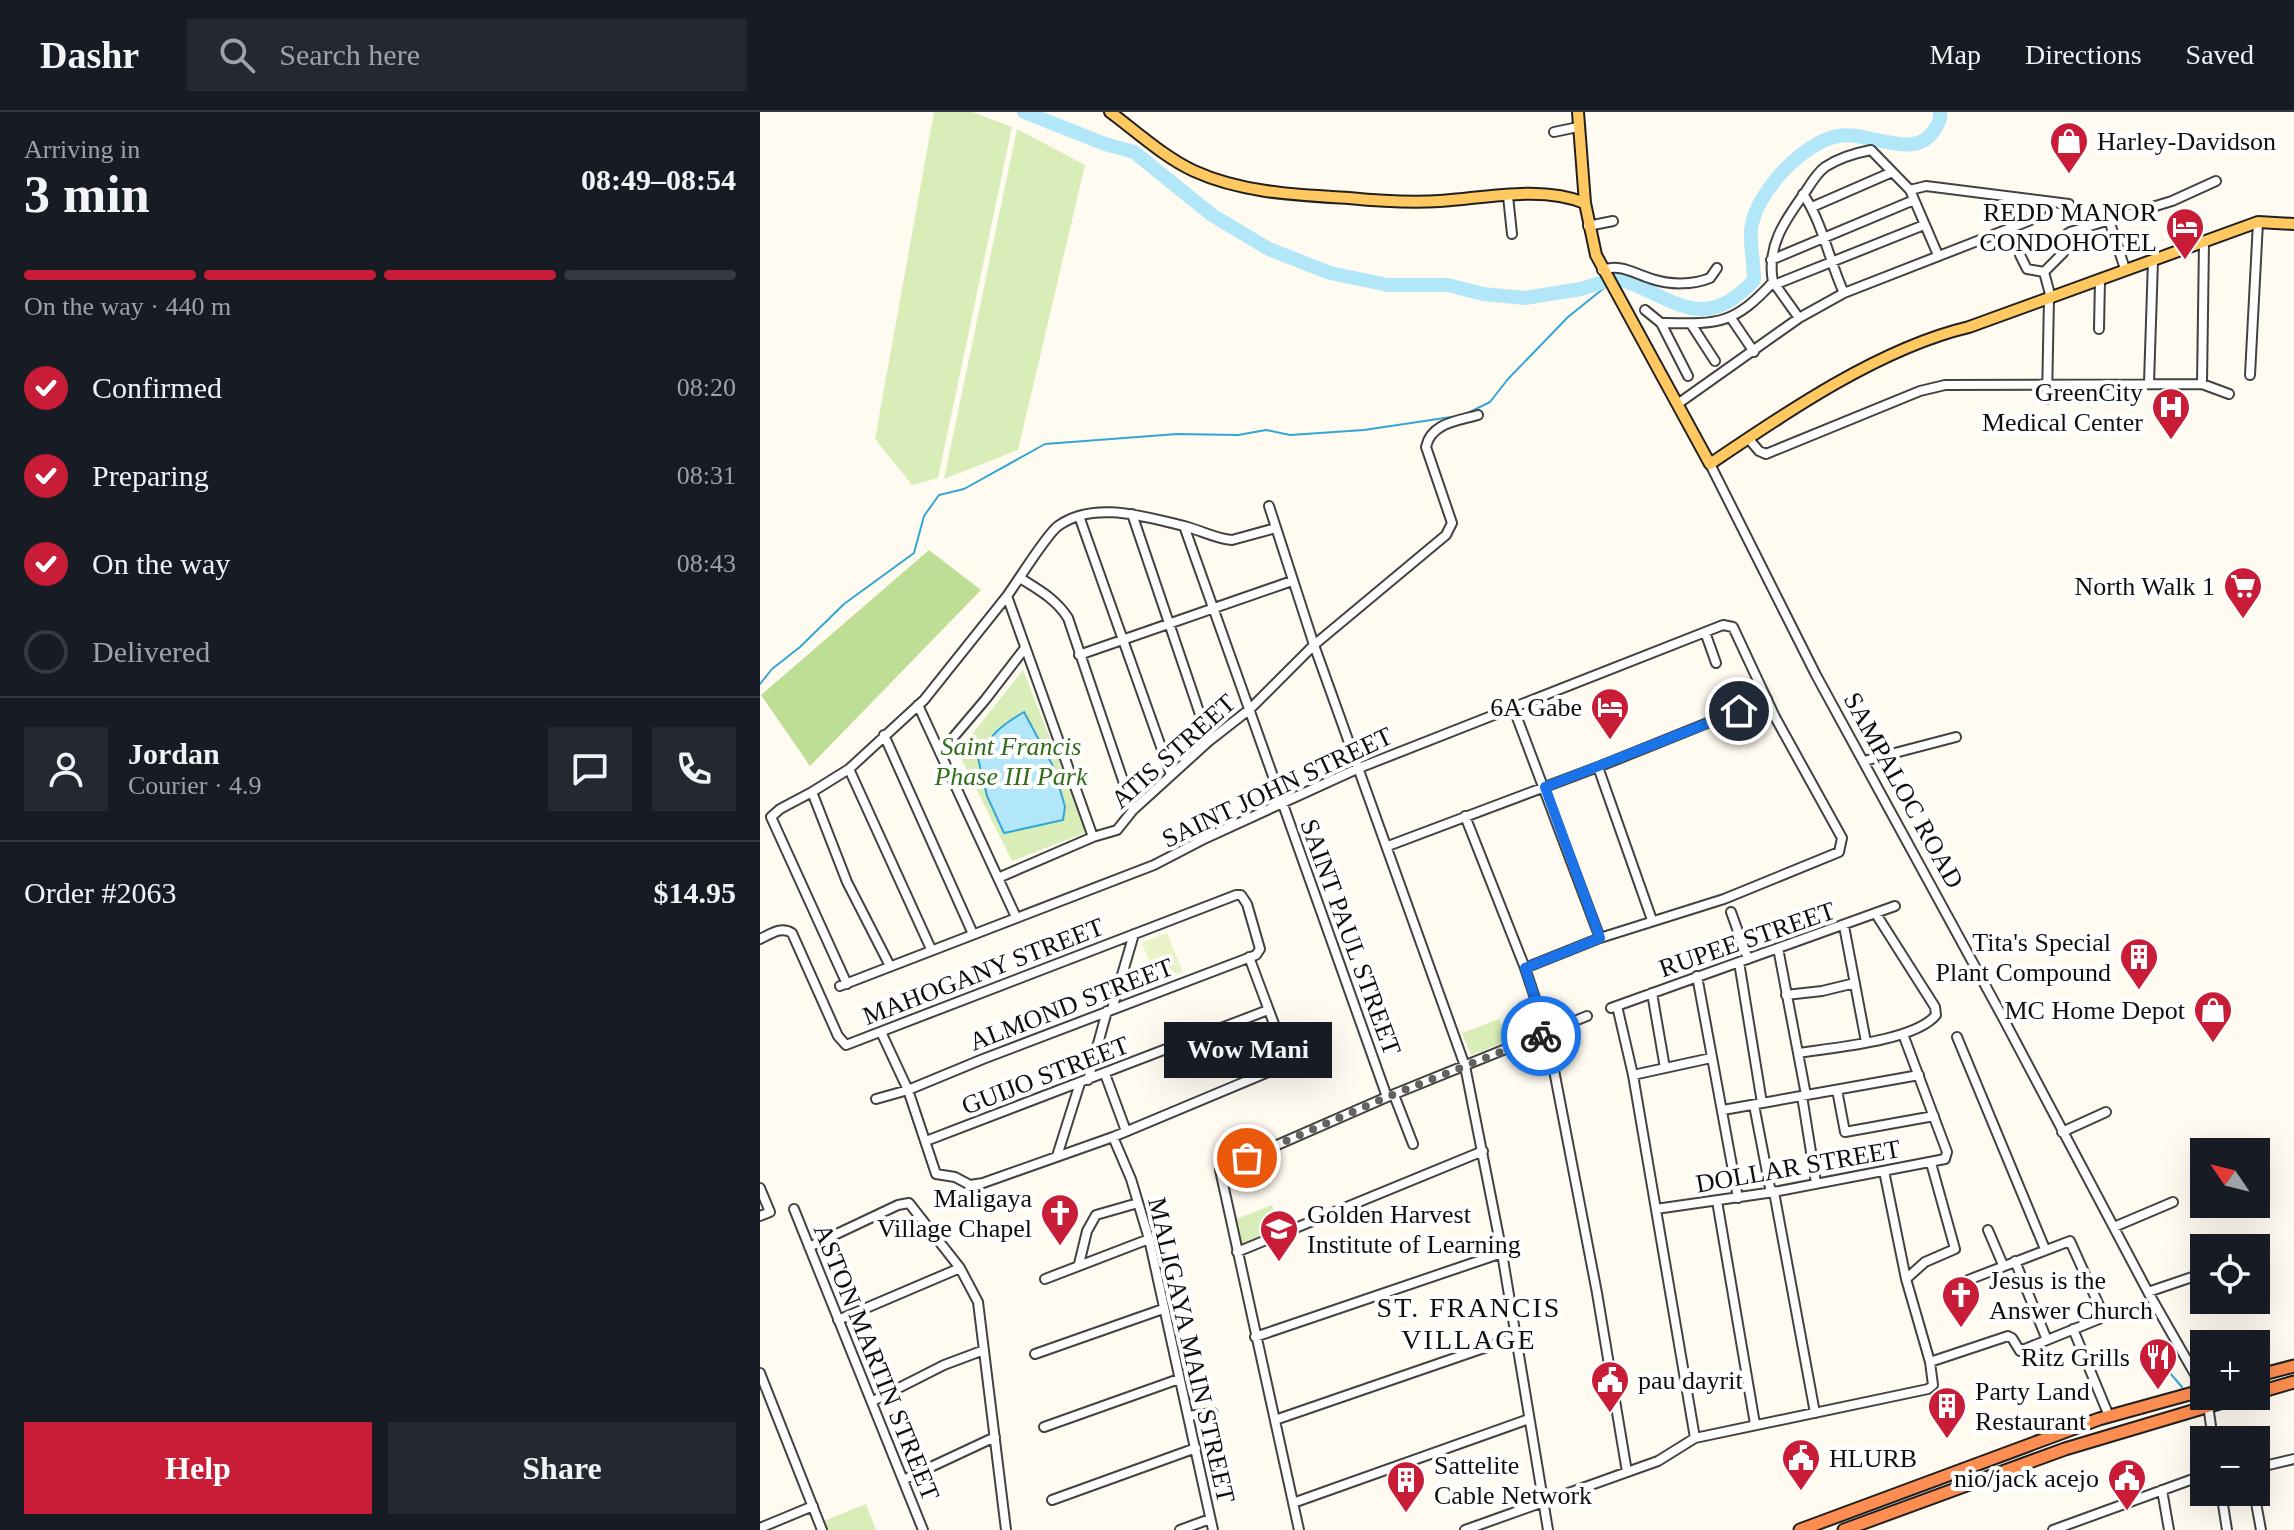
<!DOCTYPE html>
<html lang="en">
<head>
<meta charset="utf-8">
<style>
	body { margin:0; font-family:Georgia,serif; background:#242831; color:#f1f3f6; height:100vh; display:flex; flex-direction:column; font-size:30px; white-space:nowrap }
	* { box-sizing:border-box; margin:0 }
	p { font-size:26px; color:#9ea1a6 }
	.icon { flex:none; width:44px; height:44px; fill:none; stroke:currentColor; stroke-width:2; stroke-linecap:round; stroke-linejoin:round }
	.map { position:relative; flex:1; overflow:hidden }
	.drawer { display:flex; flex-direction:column; background:#171b24; width:760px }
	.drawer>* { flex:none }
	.needle { width:52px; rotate:305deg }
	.tools { position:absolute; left:1430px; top:1026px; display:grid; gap:16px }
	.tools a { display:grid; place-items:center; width:80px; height:80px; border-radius:0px; background:#171b24; box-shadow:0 8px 32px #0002; font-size:40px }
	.pin { position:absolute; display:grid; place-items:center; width:68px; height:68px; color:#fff; margin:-34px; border:4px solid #fff; border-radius:50%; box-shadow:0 2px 8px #0007 }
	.courier { position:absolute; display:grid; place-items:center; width:80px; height:80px; margin:-40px; border:6px solid #1a73e8; border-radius:50%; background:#fff; color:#222; box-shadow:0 2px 10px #0007 }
	.bubble { position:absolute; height:56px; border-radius:0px; background:#171b24; box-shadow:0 8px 32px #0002; font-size:26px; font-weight:700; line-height:56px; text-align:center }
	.head em { font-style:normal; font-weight:700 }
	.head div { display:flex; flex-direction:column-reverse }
	.head { display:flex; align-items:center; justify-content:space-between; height:136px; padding:0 24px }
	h1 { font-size:52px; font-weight:700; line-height:60px }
	.bar { display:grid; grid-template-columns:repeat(4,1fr); gap:12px 8px; align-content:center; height:96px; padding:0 24px }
	.bar i { height:10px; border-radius:6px; background:#363941 }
	.bar .active { background:#c91d37 }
	.bar p { grid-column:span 4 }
	.line { display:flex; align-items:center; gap:20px; padding:0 24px; border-top:2px solid #363941 }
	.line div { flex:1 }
	.round { display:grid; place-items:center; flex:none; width:84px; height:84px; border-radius:0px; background:#242831 }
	ol { padding:0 24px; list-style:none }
	li { display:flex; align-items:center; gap:24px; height:88px }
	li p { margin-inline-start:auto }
	li .icon { padding:8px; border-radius:50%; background:#c91d37; color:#fff; stroke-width:4 }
	li:last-child { color:#9ea1a6 }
	li i { width:44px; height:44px; border:4px solid #363941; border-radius:50% }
	.action { display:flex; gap:16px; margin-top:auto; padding:16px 24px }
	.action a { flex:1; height:92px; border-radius:0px; background:#c91d37; color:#fff; font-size:32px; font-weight:700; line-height:92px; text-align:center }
	.action a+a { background:#242831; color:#f1f3f6 }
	header { display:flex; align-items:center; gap:48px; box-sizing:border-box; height:112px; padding:0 40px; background:#171b24; border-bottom:2px solid #363941 }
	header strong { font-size:38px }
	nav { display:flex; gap:44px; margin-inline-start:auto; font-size:28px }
	.search { width:560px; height:72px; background:#242831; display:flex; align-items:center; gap:20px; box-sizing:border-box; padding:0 28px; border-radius:0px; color:#9ea1a6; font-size:30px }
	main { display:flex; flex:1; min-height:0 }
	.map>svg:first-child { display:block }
	.green { fill:#d8edb7 }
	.forest { fill:#bede95 }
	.pitch { fill:#e9f3ca }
	.water { fill:#b2e7fa; stroke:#34a6d6; stroke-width:2 }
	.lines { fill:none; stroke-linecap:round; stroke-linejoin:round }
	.stream { stroke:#34a6d6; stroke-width:2 }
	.river { stroke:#b2e7fa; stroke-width:14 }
	.minor-casing { stroke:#424242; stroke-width:12 }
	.major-casing { stroke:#202020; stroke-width:14 }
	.highway-casing { stroke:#202020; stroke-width:15 }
	.minor { stroke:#fff; stroke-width:8 }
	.major { stroke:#ffc861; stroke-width:10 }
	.highway { stroke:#fd8d50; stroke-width:11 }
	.done { stroke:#63625e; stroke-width:8; stroke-dasharray:0 14.4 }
	.route { stroke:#1a73e8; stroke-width:10 }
	.labels { text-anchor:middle; stroke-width:8; stroke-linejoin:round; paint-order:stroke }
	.poi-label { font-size:26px; fill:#0f0f0f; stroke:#fff; text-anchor:end }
	.park-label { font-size:26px; font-style:italic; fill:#336c1a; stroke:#fff }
	.street-label { font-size:26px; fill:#0f0f0f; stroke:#fff }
	.neighbourhood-label { font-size:28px; letter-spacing:2px; fill:#0f0f0f; stroke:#fff }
</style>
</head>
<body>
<header>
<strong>Dashr</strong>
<div class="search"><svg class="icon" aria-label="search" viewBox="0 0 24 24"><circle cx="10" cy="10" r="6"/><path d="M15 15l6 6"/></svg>Search here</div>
<nav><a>Map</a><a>Directions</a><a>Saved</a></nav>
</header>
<main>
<section class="drawer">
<div class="head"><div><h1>3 min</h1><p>Arriving in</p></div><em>08:49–08:54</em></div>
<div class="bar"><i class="active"></i><i class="active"></i><i class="active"></i><i></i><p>On the way · 440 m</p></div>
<ol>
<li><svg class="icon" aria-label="check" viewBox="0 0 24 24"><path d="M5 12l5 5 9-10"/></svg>Confirmed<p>08:20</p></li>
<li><svg class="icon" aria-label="check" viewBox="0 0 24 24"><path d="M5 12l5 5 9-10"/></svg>Preparing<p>08:31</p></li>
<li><svg class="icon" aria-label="check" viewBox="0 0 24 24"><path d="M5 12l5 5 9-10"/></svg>On the way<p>08:43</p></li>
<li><i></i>Delivered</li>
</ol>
<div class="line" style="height:144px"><a class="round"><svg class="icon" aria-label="person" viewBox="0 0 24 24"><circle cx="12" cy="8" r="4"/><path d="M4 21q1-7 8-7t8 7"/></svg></a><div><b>Jordan</b><p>Courier · 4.9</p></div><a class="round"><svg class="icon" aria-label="chat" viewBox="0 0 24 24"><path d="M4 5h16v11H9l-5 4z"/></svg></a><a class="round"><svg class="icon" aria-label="phone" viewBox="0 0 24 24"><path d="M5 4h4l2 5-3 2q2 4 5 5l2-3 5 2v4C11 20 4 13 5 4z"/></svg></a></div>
<div class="line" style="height:104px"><div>Order #2063</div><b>$14.95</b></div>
<div class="action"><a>Help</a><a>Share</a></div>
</section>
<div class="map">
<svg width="1534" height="1418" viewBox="0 0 1534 1418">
	<rect width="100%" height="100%" fill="#fffbf1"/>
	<path class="green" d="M174,0H212L252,15L178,366L152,373L115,327Z
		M257,17L325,53L258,338L184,367Z
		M263,558L327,720L252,749L198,640Z
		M739,907L748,929L711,943L702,921Z
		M512,1093L522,1119L477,1138L471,1109Z
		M106,1392L116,1418H68L64,1409Z"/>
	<path class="forest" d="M169,438L221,478L50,654L1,583Z"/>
	<path class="pitch" d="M407,821L423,860L397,870L382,831Z"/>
	<path class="water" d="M264,600L294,656L305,695L303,708L244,721L227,684L218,646C231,622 240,614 264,600Z"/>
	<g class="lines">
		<path class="stream" d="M708,301L730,290L748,267L808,205L849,172
			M0,572L12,557L40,535L84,492L154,441L164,404L179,383L204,377L285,332L417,322L478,323L506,318L530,323L604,318L698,304
			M1410,1261L1422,1275"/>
		<path class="river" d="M264,0L345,32L374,40L452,103L472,115L509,137L570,161L628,173H688L723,182L765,186L821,177L856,166C911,182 941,226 994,168C994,152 990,135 991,119C993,83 1043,30 1078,24C1109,18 1155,51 1175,17C1179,11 1181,7 1180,0"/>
		<g class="minor-casing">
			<path id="minor" d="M794,20L818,15
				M1150,78L1166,74L1309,92
				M1043,82C1063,111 1069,149 1084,181
				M748,84L752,122
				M1052,95L1130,61
				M1349,108L1365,157
				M828,114L853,109
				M1260,143L1267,157L1284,160L1291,186
				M1011,148L1154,88
				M842,158C860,151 875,162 892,167C910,173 933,173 950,166L957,156
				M1284,160L1303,141L1301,126L1310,120L1412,89L1456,69
				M1014,171L1039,206
				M1014,173L1164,113
				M885,198L901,211L928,264
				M971,206L994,240
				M901,211C957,212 973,214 1013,170C1006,133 1026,107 1046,79C1051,71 1057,61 1065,55C1079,46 1095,41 1111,38L1150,78L1178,143
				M931,212L955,249
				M1339,217L1340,167
				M1490,263L1498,110
				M1389,271L1393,148
				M1442,272L1444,130
				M1287,287L1289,186
				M919,291L1039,206L1084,181L1266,110L1275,106L1287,90
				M988,326L999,339L1006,342L1160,279L1185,273L1442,272L1469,282
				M950,352L1056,563L1242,904L1388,1180L1444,1278
				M509,394L554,533L705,954L742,1141L788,1418
				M372,402L449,629
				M319,404L411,663
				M424,414L627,985
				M260,466C279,478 296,487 308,506L373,698
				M945,520L956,551
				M319,543L532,469
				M158,593L256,805
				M753,595L840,826
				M124,623L213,822
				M180,641L225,588L265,536
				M1104,649L1196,625
				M838,655L892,808
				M89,657L171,837
				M52,680L87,770L130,854
				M705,704L765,856L787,922L837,1181L867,1360
				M333,725L247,484C258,469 286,423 298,414C334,388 385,405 424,414C440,418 456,427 472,428L516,416
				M628,734L838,655L1007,587
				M238,766L333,725L357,718L373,698L449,629L490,597L554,533L686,423L692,411L666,335C671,311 697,309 718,303
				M971,800L988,847
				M1084,814L1106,930
				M0,827C11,822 21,814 32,821L78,924L86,933L476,783H481L487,792L500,837L496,843L223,947L148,978L116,987
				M1018,836L1046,983
				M979,850L1002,991
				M937,864L978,1086
				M87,872L11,705L20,697L52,680L89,657L164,588L247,484
				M80,874L394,753L446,726L599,656L963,513L973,515L1015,605L1082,726L1079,740L964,787L840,826L765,856
				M892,881L905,956
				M1026,883L1062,879L1095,871
				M857,894L873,963L935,1326
				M851,896L1135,794
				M352,897L374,822
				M121,920L148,978L176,1062L195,1065L210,1073L223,1071L353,1025L525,953L526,944L489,845
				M1197,925L1285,1137
				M1038,941C1071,936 1155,929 1176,903L1175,895L1116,802
				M345,962L366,1019
				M873,963L951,946
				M328,968L347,899
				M1077,978L1085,1020L1174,1004
				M634,983L653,1032
				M1042,984L1056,1071
				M994,993L1010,1076L1014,1080L1055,1301
				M963,998L1159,963
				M1302,1020L1346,1000
				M353,1025L371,1067L389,1127L453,1418
				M166,1029L508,898
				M297,1044L320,971
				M1124,1059L1146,1167L1170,1250L1248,1224L1252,1226L1260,1239L1339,1207L1342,1200L1310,1129L1208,1168
				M0,1076L10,1100L0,1104
				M957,1089L995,1312
				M34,1097L163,1418
				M896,1097L1014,1080L1185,1047L1187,1040L1143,922
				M1354,1115L1413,1090
				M1228,1118L1243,1153
				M49,1135L138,1093L149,1091L200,1156L218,1190L246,1418
				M477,1140L723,1039
				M1255,1149L1287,1228
				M319,1152L327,1119L336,1103L378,1091
				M285,1167L389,1127
				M1146,1167L1165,1150L1195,1137L1171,1051
				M1388,1180L1444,1161
				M78,1208L200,1156
				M1313,1217L1349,1304
				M495,1225L742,1141
				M275,1242L403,1197
				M0,1261L62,1418
				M113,1289L184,1253L224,1238
				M1448,1293L1453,1328
				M428,1304L453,1301
				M515,1308L756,1225
				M284,1315L419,1267
				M1496,1356L1534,1347
				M143,1368L235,1325
				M1402,1378L1409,1418
				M1461,1380L1467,1418
				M1494,1380L1501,1418
				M292,1388L436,1336
				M533,1391L769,1307
				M0,1416L53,1394
				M420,1418L450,1407
				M539,1418L460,1058L627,985L827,904
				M705,1418L898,1349L935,1326L1168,1277L1173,1273L1170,1250
				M1293,1418L1444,1363"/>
		</g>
		<g class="major-casing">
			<path id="major" d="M350,0C377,20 404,45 434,59C482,81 538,83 589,86C619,89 650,91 680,89C726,86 781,73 825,91
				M818,0L825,91L836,143L950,352C1025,301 1120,236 1209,215L1498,110L1534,112"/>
		</g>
		<g class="highway-casing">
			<path id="highway" d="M1496,1264L1534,1254
				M1496,1281L1534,1270
				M1040,1418L1339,1307L1444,1278
				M1084,1418L1305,1337L1483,1284"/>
		</g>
		<use href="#minor" class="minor"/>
		<use href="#major" class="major"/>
		<use href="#highway" class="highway"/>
	</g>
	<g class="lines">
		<path class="done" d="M487,1046L627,985L781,924"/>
		<path class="route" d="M781,924L787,922L765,856L840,826L785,675L979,599"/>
	</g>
	<defs>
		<g id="shop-pin" transform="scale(2)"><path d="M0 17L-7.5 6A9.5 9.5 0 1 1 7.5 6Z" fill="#c91d37" stroke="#fff"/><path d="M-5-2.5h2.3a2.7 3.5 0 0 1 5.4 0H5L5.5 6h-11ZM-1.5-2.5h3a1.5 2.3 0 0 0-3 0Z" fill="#fff"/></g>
		<g id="hotel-pin" transform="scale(2)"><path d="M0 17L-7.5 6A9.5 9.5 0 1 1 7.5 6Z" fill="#c91d37" stroke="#fff"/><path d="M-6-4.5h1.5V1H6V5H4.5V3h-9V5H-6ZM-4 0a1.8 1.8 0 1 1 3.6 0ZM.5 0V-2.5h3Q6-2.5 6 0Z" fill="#fff"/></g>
		<g id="hospital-pin" transform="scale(2)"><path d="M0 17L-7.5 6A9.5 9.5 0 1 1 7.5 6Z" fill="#c91d37" stroke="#fff"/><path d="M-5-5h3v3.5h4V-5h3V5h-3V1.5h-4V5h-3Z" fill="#fff"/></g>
		<g id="supermarket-pin" transform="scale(2)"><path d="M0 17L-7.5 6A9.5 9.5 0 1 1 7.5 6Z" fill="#c91d37" stroke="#fff"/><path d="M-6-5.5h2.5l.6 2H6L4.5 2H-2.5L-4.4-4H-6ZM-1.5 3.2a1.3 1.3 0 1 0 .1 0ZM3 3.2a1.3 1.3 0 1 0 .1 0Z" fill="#fff"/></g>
		<g id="building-pin" transform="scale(2)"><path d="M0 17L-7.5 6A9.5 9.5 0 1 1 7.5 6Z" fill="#c91d37" stroke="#fff"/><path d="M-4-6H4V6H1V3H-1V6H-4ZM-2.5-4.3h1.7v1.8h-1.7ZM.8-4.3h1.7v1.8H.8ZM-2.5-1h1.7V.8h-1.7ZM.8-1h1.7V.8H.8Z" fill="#fff"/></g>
		<g id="church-pin" transform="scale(2)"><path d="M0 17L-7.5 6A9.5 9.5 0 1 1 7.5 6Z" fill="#c91d37" stroke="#fff"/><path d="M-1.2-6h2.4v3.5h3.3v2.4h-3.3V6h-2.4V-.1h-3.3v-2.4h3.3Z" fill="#fff"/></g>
		<g id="school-pin" transform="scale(2)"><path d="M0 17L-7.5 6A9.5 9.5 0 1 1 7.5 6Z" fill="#c91d37" stroke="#fff"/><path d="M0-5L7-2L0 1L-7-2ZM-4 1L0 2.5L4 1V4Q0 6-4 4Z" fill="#fff"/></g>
		<g id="restaurant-pin" transform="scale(2)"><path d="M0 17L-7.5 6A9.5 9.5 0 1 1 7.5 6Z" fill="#c91d37" stroke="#fff"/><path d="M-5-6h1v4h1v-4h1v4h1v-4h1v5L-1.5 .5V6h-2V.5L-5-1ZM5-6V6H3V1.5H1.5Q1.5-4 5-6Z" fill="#fff"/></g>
		<g id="civic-pin" transform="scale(2)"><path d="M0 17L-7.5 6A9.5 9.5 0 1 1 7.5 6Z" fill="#c91d37" stroke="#fff"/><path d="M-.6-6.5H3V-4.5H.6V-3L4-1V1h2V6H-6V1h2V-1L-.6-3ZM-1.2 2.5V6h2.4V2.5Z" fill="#fff"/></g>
	</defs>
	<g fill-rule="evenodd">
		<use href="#shop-pin" x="1309" y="29"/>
		<use href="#hotel-pin" x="1425" y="115"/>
		<use href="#hospital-pin" x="1411" y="295"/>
		<use href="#supermarket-pin" x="1483" y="474"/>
		<use href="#hotel-pin" x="850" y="595"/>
		<use href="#building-pin" x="1379" y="845"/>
		<use href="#shop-pin" x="1453" y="898"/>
		<use href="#church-pin" x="300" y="1101"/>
		<use href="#school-pin" x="519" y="1117"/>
		<use href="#church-pin" x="1201" y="1183"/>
		<use href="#restaurant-pin" x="1398" y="1245"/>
		<use href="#civic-pin" x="850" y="1268"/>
		<use href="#building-pin" x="1187" y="1294"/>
		<use href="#civic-pin" x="1041" y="1346"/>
		<use href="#civic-pin" x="1367" y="1366"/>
		<use href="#building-pin" x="646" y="1368"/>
	</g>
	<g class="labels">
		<g class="poi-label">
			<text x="1337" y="38" text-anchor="start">Harley-Davidson</text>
			<text x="1397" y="109">REDD MANOR<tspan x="1397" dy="30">CONDOHOTEL</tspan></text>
			<text x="1383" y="289">GreenCity<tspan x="1383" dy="30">Medical Center</tspan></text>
			<text x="1455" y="483">North Walk 1</text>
			<text x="822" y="604">6A Gabe</text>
			<text x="1351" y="839">Tita's Special<tspan x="1351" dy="30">Plant Compound</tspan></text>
			<text x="1425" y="907">MC Home Depot</text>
			<text x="272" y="1095">Maligaya<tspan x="272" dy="30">Village Chapel</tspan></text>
			<text x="547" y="1111" text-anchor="start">Golden Harvest<tspan x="547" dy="30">Institute of Learning</tspan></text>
			<text x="1229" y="1177" text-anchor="start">Jesus is the<tspan x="1229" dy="30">Answer Church</tspan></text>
			<text x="1370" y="1254">Ritz Grills</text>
			<text x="878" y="1277" text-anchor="start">pau dayrit</text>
			<text x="1215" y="1288" text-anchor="start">Party Land<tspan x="1215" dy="30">Restaurant</tspan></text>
			<text x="1069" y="1355" text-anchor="start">HLURB</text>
			<text x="674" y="1362" text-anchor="start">Sattelite<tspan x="674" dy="30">Cable Network</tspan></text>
			<text x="1339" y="1375">nio/jack acejo</text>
		</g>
		<g class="park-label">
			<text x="251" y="643">Saint Francis<tspan x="251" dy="30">Phase III Park</tspan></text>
		</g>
		<g class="street-label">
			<text transform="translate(413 639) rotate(-42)" y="9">ATIS STREET</text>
			<text transform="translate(517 675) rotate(-25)" y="9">SAINT JOHN STREET</text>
			<text transform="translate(1144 678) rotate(61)" y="9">SAMPALOC ROAD</text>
			<text transform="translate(591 825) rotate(70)" y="9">SAINT PAUL STREET</text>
			<text transform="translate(987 827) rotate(-19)" y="9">RUPEE STREET</text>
			<text transform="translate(223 859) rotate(-21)" y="9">MAHOGANY STREET</text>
			<text transform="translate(311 892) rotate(-21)" y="9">ALMOND STREET</text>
			<text transform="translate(285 963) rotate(-21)" y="9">GUIJO STREET</text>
			<text transform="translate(1038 1054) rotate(-10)" y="9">DOLLAR STREET</text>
			<text transform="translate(432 1238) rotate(77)" y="9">MALIGAYA MAIN STREET</text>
			<text transform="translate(117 1250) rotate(68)" y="9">ASTON MARTIN STREET</text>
		</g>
		<g class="neighbourhood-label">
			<text x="709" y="1205">ST. FRANCIS<tspan x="709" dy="32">VILLAGE</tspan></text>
		</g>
	</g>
</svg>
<div class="tools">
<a><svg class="needle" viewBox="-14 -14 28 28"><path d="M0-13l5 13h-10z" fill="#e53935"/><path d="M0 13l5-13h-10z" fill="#9ea1a6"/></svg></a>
<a><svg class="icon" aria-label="locate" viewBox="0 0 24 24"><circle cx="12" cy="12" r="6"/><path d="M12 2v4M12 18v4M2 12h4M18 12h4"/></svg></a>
<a>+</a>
<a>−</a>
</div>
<div class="pin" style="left:487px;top:1046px;background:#ea580c"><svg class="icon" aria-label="bag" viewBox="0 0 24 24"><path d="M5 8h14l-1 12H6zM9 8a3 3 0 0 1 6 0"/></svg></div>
<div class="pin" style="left:979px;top:599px;background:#1f2937"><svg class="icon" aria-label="home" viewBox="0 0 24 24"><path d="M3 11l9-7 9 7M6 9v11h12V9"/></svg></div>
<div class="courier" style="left:781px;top:924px"><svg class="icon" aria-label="bike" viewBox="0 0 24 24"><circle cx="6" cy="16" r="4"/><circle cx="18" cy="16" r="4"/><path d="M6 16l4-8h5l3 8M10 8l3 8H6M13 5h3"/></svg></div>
<div class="bubble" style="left:404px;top:910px;width:168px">Wow Mani</div>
</div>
</main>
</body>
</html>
